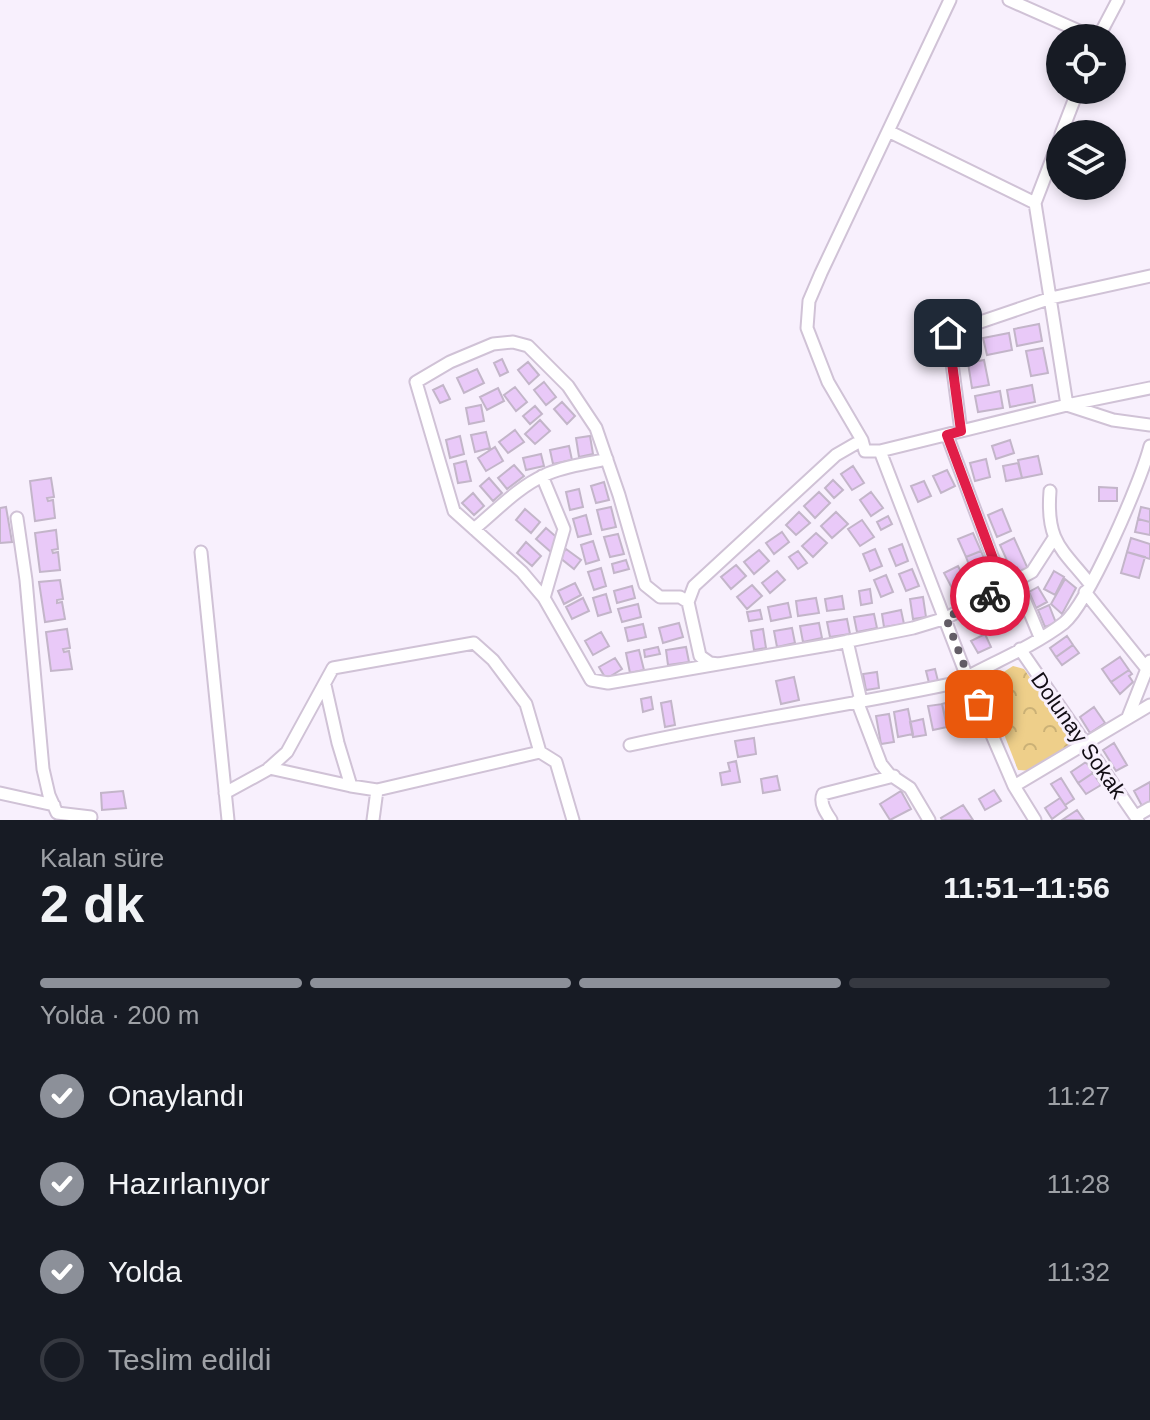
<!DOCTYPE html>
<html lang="tr">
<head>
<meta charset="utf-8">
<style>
	body { margin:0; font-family:Helvetica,sans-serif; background:#20242c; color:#f1f3f6; height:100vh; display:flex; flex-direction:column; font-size:30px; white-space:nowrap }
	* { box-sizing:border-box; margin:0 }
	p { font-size:26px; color:#9ea1a6 }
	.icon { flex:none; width:44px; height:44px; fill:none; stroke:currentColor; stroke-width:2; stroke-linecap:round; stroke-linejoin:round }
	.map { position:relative; height:820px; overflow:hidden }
	.drawer { display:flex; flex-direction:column; background:#171b24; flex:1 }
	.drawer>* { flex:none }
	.controls { position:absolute; left:1046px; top:24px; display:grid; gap:16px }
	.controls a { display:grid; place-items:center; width:80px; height:80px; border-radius:50%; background:#171b24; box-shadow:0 4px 12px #0003; font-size:40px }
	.pin { position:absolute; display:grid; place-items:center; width:68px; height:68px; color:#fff; margin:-34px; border-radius:16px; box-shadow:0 4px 12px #0006 }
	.courier { position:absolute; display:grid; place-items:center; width:80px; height:80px; margin:-40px; border:6px solid #e11d48; border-radius:50%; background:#fff; color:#222; box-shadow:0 2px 10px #0007 }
	.head em { font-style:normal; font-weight:700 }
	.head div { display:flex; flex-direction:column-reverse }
	.head { display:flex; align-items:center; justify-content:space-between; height:136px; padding:0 40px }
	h1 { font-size:52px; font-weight:700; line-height:60px }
	.bar { display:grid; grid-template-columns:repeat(4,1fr); gap:12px 8px; align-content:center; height:96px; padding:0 40px }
	.bar i { height:10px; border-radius:6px; background:#363941 }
	.bar .active { background:#8c9099 }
	.bar p { grid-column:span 4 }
	ol { padding:0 40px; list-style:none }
	li { display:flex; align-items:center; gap:24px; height:88px }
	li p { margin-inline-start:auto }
	li .icon { padding:8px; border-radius:50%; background:#8c9099; color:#fff; stroke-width:4 }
	li:last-child { color:#9ea1a6 }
	li i { width:44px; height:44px; border:4px solid #363941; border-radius:50% }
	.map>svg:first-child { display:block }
	.forest { fill:url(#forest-crowns) }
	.building { fill:#e9c9f8; stroke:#c3b5c9; stroke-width:2 }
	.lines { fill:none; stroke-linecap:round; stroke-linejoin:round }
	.minor-casing { stroke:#d0c2d6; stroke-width:15 }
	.minor { stroke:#fff; stroke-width:11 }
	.done { stroke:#635d66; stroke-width:8; stroke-dasharray:0 14.4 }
	.route { stroke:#e11d48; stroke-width:10 }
	.labels { text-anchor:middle; stroke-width:6; stroke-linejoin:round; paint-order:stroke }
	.street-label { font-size:22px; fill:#130e15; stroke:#f8f0fd }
</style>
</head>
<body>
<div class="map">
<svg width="1150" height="820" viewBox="0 0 1150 820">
	<defs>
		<pattern id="forest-crowns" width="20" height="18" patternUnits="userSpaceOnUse" patternTransform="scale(2)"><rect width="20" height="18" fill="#eecf8a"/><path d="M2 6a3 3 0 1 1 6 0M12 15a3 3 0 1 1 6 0" fill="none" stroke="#cbb176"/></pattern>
	</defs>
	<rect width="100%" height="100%" fill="#f8f0fd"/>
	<path class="forest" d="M1013,666L1024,669L1072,737L1069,749L1034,771L1018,770L986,688L991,680Z"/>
	<path class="building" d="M1039,324L1042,341L1017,346L1014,329Z
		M1009,333L1012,350L987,355L983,338Z
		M1043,348L1048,373L1031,376L1026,351Z
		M502,359L508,372L500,376L494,363Z
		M984,360L989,385L972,388L968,363Z
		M528,362L539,375L529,384L518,370Z
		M477,369L484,383L464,393L457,378Z
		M544,382L556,397L546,405L534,390Z
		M443,385L450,399L440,403L433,390Z
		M1032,385L1035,402L1010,407L1007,390Z
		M515,387L527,402L516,411L504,395Z
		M498,388L504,401L487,410L480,397Z
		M1000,391L1003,408L978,412L975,396Z
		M562,402L575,416L567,424L554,409Z
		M481,405L484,421L469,424L466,408Z
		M535,406L542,414L530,424L523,416Z
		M540,420L550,431L535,444L525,434Z
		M515,430L524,442L508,453L499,442Z
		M486,432L490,448L475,452L471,435Z
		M460,436L464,454L450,458L446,440Z
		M590,436L593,454L579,457L576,438Z
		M1010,440L1014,453L996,459L992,446Z
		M569,446L572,460L553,464L550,450Z
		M495,447L503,461L486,471L478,458Z
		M541,454L544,466L526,470L523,458Z
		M1038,456L1042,474L1022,478L1018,460Z
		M986,459L990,477L975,481L970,463Z
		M466,461L471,481L458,483L454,464Z
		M1018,463L1022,478L1006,481L1003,466Z
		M514,465L524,476L507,489L498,478Z
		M853,466L864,483L852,490L841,474Z
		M947,470L955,486L941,493L933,476Z
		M51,478L54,497L47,498L48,501L53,500L55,518L35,521L30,481Z
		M489,478L502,493L493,501L480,486Z
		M833,480L843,490L834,498L825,488Z
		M924,481L931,496L918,502L911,486Z
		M604,482L609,500L596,503L591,486Z
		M1099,487L1117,488V501H1099Z
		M579,489L583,507L570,510L566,492Z
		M819,492L830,503L815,518L804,506Z
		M871,492L883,508L871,516L860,500Z
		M473,493L484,506L474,515L462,503Z
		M6,507L12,542L0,543V508Z
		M611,507L616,527L602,530L597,510Z
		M1141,507L1150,509V522L1138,519Z
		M525,509L540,522L531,533L516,520Z
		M1002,509L1011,531L997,537L988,515Z
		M799,512L810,523L796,535L786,525Z
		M836,512L848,524L832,538L821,526Z
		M586,515L591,534L578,537L573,519Z
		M888,516L892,524L881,530L877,522Z
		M1138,519L1150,522V535L1135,532Z
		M862,520L874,537L860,546L848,529Z
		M546,528L561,541L551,552L536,539Z
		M56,530L58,549L52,550L53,553L58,552L60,570L40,572L35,533Z
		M782,532L789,542L774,554L766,543Z
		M816,533L827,543L813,557L802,546Z
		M973,533L981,551L966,557L958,539Z
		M618,534L624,554L610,557L604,537Z
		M1014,538L1028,569L1014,576L1000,545Z
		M1131,538L1150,544V559L1127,552Z
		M593,541L599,560L586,564L581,545Z
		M526,542L541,556L532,566L517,553Z
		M902,544L908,561L896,566L889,549Z
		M566,549L581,560L574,569L559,557Z
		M875,549L882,566L870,571L863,554Z
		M759,550L769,561L754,574L744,562Z
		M798,551L807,563L798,569L789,557Z
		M981,551L989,570L974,577L966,557Z
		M1127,552L1145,557L1139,578L1121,573Z
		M626,560L629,569L614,573L612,564Z
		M736,565L746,576L731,589L721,577Z
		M958,566L967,583L953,590L944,573Z
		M601,568L606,586L594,590L588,572Z
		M912,569L919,586L906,591L899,574Z
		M777,571L785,580L770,593L762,583Z
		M1054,571L1064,577L1055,595L1044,589Z
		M886,575L893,592L881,597L874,580Z
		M1065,579L1076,588L1062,614L1051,604Z
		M60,580L63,599L57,600V603L62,602L65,619L45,622L39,582Z
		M575,583L581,595L564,604L558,591Z
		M752,585L762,596L747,609L737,597Z
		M632,586L635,598L617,603L614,591Z
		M1038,587L1047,602L1036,608L1029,592Z
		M870,589L872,603L861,605L859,591Z
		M606,594L611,612L598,616L593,598Z
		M842,596L844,609L827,611L825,599Z
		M923,597L926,617L913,619L910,599Z
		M583,598L589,611L572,619L566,607Z
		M816,598L819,613L798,616L796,601Z
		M788,603L791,617L771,621L768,607Z
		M638,604L641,617L622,622L618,609Z
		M1049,605L1056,623L1045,627L1038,610Z
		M760,610L762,619L749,621L747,612Z
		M901,610L904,624L884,627L882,614Z
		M874,614L877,628L857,632L854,617Z
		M847,619L850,634L830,637L827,622Z
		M679,623L683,637L663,643L659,628Z
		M819,623L822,638L803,642L800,626Z
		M643,624L646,637L628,641L625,628Z
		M792,628L795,643L777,647L774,631Z
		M67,629L70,648L63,649L64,652L69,651L72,669L51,671L46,632Z
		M763,629L766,648L754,650L751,631Z
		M601,632L609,646L593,655L585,641Z
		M985,634L991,647L978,653L971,641Z
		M1067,636L1073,645L1056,657L1050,648Z
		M1073,645L1079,653L1062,665L1056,657Z
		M658,647L660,654L645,657L644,650Z
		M686,647L689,662L668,665L666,650Z
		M639,650L644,670L630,673L626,653Z
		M1120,657L1129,670L1111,682L1102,669Z
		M615,658L622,669L606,679L599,667Z
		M935,669L938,681L929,683L926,671Z
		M1129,670L1132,674L1129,676L1133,682L1120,694L1111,682Z
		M877,672L879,688L866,690L863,674Z
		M794,677L799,700L781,704L776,681Z
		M651,697L653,709L643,712L641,699Z
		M671,701L675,725L665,727L661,703Z
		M952,701L964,711L965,716L946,720L942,704Z
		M942,704L947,727L933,730L928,706Z
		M1094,707L1105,723L1090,733L1080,717Z
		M908,709L913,734L898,737L894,712Z
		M889,714L894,742L881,744L876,716Z
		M923,719L926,735L913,737L910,722Z
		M754,738L756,754L738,757L735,741Z
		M1114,743L1127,765L1116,771L1103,750Z
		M736,761L740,782L722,785L720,773L730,771L728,763Z
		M1086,762L1093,773L1078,783L1071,772Z
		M1093,773L1101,785L1086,794L1078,783Z
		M777,776L780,790L763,793L761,779Z
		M1061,778L1074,799L1065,805L1051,784Z
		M1150,782V802L1142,806L1134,791Z
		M994,790L1001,801L985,810L979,799Z
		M123,791L126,808L102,810L101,793Z
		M901,791L911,809L890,820L880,804Z
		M1060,798L1067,808L1052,819L1045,808Z
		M963,805L973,820H942L941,818Z
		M1077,810L1084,820H1062Z"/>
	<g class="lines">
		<g class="minor-casing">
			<path id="minor" d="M950,0L821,273L809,301L807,328L828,382L862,440L865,451H880L967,677L1014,786L1035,820
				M1009,0L1095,38
				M1098,38L1118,0
				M890,132L1035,203L1067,405L1150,388
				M1061,134L1078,90
				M1035,203L1060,138
				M961,431L948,333L1051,298L1150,276
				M947,435L1004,588
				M880,451L1067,405L1113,420L1150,425
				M542,476L564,529L544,598
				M1050,491C1046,541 1061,548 1090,584
				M17,518L26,580L43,769L49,795L57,813L91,817L90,820
				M474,529C496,511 518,487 545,475C564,466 586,464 607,459
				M201,552L228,820
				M1017,582L1040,637
				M1085,592L1147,669
				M688,602L680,597H660L645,585L619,495L596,428L568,386L528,346L513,342L493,344L450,362L416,382L454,511L522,572L544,598L591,680L608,683L834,644L913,628L946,618L1032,572L1054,538
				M847,641L861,701
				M1020,649L1138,820
				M719,664L710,663L700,656L688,602L694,586L836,455L862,440
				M967,677C999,660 1035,645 1064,623C1089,602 1141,481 1150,446
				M325,685L338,743L351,786L377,790
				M857,701L881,764L889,774L910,788L929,820
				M1128,717L1150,661
				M630,745C742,720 857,705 969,680
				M269,768L351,786
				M1014,786L1150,705
				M0,793L54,805
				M225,793L267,770L287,752L333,668L474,643L493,660L526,704L540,752
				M1136,816L1150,808
				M373,820L377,790L540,752L556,762L573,820
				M831,820C826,813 819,803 823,794L894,776"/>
		</g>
		<use href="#minor" class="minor"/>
	</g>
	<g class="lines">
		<path class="done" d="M979,704L946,618L990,596"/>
		<path class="route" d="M948,333L961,431L947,435L1004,588L990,596"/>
	</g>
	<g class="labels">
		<g class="street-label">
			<text transform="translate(1079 735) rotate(55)" y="8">Dolunay Sokak</text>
		</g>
	</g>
</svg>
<div class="controls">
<a><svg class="icon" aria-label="locate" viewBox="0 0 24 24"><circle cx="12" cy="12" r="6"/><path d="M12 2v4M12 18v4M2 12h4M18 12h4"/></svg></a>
<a><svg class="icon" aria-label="layers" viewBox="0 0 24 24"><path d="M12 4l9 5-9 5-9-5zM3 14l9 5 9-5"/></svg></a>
</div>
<div class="pin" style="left:979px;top:704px;background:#ea580c"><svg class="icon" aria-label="bag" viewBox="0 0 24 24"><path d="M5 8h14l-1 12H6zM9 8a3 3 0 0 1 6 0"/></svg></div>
<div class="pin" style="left:948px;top:333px;background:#1f2937"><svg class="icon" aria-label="home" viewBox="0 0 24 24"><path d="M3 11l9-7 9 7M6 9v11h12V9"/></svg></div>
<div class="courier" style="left:990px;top:596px"><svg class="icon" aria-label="bike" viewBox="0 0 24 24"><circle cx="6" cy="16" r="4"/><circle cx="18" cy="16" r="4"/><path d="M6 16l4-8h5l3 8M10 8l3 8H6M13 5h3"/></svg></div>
</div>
<section class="drawer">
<div class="head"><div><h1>2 dk</h1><p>Kalan süre</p></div><em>11:51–11:56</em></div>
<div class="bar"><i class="active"></i><i class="active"></i><i class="active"></i><i></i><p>Yolda · 200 m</p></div>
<ol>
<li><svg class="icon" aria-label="check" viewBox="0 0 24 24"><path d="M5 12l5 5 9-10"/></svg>Onaylandı<p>11:27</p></li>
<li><svg class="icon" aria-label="check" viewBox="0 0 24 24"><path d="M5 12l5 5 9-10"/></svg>Hazırlanıyor<p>11:28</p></li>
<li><svg class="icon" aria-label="check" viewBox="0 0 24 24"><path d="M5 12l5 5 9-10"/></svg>Yolda<p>11:32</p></li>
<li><i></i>Teslim edildi</li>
</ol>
</section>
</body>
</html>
